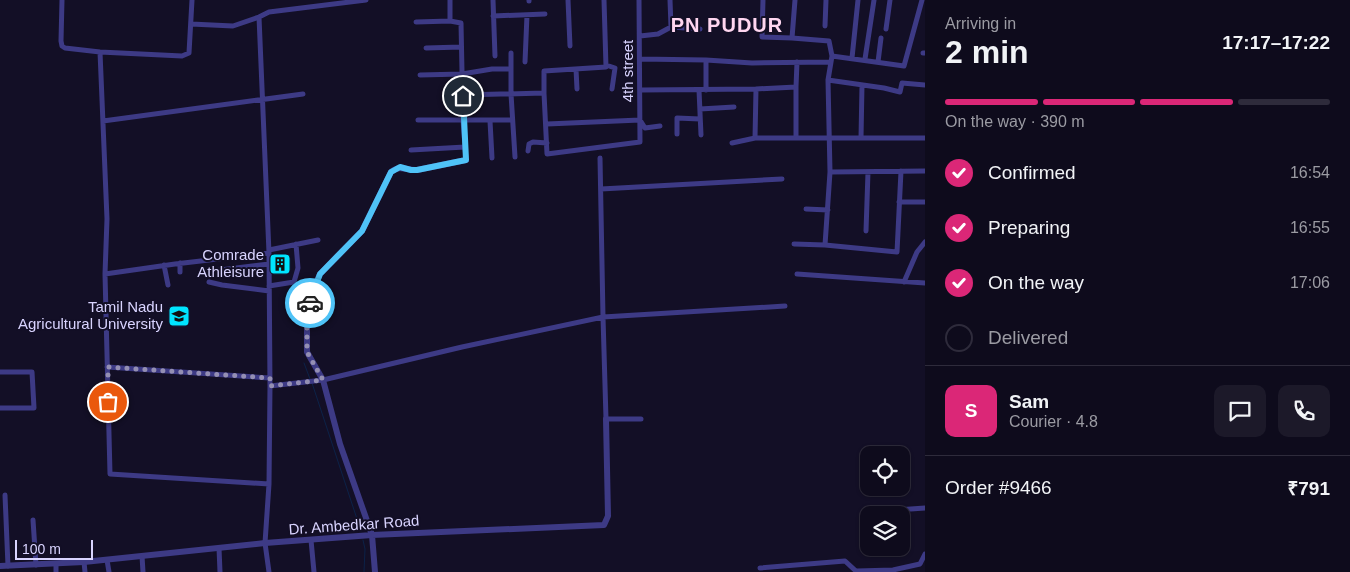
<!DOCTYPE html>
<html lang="en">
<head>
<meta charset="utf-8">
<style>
	body { margin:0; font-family:Helvetica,sans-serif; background:#1c1929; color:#f1f3f6; height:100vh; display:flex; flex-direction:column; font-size:19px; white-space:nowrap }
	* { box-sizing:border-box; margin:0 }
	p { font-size:16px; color:#9b9ba3 }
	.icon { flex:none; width:28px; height:28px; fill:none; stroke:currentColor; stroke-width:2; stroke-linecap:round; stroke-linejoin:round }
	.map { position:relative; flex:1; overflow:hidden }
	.drawer { display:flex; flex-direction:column; background:#0e0b1c; width:425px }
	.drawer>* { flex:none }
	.buttons { position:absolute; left:860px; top:446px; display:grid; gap:10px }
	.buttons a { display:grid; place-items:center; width:50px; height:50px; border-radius:10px; background:#0e0b1c; box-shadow:0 1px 4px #0004,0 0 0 1px #2e2b3b; font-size:25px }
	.scale { position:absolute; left:15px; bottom:12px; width:78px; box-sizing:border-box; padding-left:5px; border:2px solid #d9d4ff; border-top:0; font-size:14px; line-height:18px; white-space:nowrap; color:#d9d4ff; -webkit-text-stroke:4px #130f26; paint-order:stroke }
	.pin { position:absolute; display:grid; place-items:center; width:42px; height:42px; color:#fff; margin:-21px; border:2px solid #fff; border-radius:50%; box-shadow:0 1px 5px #0007 }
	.courier { position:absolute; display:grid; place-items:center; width:50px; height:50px; margin:-25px; border:4px solid #4fc3f7; border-radius:50%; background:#fff; color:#222; box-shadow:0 1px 6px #0007 }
	.head em { font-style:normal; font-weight:800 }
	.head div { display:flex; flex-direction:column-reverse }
	.head { display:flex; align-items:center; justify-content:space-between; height:85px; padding:0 20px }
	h1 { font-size:32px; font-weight:800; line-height:38px }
	.bar { display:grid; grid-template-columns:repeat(4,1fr); gap:8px 5px; align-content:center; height:60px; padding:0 20px }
	.bar i { height:6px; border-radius:4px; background:#2e2b3b }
	.bar .active { background:#db2777 }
	.bar p { grid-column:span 4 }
	.line { display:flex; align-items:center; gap:12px; padding:0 20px; border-top:1px solid #2e2b3b }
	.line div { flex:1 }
	.round { display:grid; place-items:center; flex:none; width:52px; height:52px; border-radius:10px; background:#1c1929 }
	ol { padding:0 20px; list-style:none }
	li { display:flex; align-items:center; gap:15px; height:55px }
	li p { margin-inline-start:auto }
	li .icon { padding:5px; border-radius:50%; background:#db2777; color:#fff; stroke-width:4 }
	li:last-child { color:#9b9ba3 }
	li i { width:28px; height:28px; border:2px solid #2e2b3b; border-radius:50% }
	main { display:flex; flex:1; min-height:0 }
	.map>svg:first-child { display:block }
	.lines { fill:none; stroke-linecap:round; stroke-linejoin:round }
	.stream { stroke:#0c2248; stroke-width:1 }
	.minor { stroke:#3d3a85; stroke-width:5 }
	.tertiary { stroke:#3d3a85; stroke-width:6 }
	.done { stroke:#948fb3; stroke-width:5; stroke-dasharray:0 9 }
	.route { stroke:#4fc3f7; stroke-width:6 }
	.labels { text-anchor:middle; stroke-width:4; stroke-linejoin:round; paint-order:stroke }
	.street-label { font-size:15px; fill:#d9d4ff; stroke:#130f26 }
	.poi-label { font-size:15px; fill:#d9d4ff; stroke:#130f26; text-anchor:end }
	.district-label { font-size:20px; font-weight:bold; letter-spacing:1px; fill:#ffd6f0; stroke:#130f26 }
</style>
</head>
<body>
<main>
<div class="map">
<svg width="925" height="572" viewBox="0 0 925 572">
	<rect width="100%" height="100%" fill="#130f26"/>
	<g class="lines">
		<path class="stream" d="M304,363L310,379
			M312,383L361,531
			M363,540L365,549L364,572"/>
		<path class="minor" d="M62,0L61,41L62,46L65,48L100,52L182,56L189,53L192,0
			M450,0V21L461,23L463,120L466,160
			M493,0L495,56
			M529,0V1
			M568,0L570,46
			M670,0L671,27
			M763,0L762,37L792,38
			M795,0L792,38L829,41L832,56L828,80L830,172L925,171
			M493,16L545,14
			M259,17L269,253
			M416,22L450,21
			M191,24L233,26L259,17L269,12L366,0
			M825,26L826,0
			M886,29L890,0
			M640,36L658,34L671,27L700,29
			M426,48L461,47
			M100,52L107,219L105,274L175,264L269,253L270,386L323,380L462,347L603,317L606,419H641
			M511,53V94L515,157
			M923,53H925
			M832,56L904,66L922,0
			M852,58L858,0
			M640,59L706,60L752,63L831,62
			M865,59L874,0
			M525,62L527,15
			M878,62L881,38
			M606,65L615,68L612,89
			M576,69L577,89
			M420,75L462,74L492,69H511
			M828,80L884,88L900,92L902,83L925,85
			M796,87L797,62
			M756,89L796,87V138
			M641,90L756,89L755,138H925
			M699,90L701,135
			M706,90V60
			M544,93L547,154L640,142L639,0
			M463,95L544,93V71L606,67L604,0
			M700,109L734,107
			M418,120H512
			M103,121L303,94
			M490,121L492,158
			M547,124L640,120L645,128L660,126
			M677,134V118L700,119
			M861,138L862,85
			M732,143L755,138
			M411,150L465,147
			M528,151L529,144L533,142L547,143
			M600,158L603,317L785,306
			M830,172L825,245L897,252L901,171
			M601,189L782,179
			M899,202H925
			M806,209L828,210
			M866,231L868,172
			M794,244L825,245
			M269,250L318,240
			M180,263V272
			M164,265L168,285
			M212,271L269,264
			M105,274L110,474L269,484
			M797,274L925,283
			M209,282L222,285L269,291
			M904,282L917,252L925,242
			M269,286L294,282L298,268L296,244
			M107,367L270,378
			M0,372H32L34,408H0
			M5,495L8,566
			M868,512L925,508
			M33,520L36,565
			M311,540L314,572
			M219,548L220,572
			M142,556L143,572
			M107,560L109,572
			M84,562L85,572
			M56,564V572
			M760,568L845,561L857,572
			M857,571L893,570L920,564L925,554
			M269,572L265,543L269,484L270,386"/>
		<path class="tertiary" d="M0,566L84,562L265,543L372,535L604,525L608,516L606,419
			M375,572L372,535L340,444L323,380L307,352V324L311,295L320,274L362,231L391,172C400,164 407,171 417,170L466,160"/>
	</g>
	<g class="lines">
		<path class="done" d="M108,402V367L270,378V386L323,380L307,352V324L310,303"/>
		<path class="route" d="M310,303L312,295L320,274L362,231L391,172L400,167L411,170H417L466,160L463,96"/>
	</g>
	<defs>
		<g id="building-square" transform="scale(1.125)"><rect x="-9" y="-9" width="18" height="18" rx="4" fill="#00e5ff" stroke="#130f26"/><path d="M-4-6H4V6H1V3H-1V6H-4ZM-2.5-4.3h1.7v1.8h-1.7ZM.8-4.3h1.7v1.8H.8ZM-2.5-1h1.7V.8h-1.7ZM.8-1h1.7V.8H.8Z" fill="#111"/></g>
		<g id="university-square" transform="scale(1.125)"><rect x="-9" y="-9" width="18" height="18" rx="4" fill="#00e5ff" stroke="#130f26"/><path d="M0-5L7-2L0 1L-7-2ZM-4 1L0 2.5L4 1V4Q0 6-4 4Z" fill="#111"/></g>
	</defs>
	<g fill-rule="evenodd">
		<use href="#building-square" x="280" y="264"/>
		<use href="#university-square" x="179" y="316"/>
	</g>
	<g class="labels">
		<g class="street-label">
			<text transform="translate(628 71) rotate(-90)" y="5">4th street</text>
			<text transform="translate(354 525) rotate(-4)" y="5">Dr. Ambedkar Road</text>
		</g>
		<g class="poi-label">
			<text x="264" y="260">Comrade<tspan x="264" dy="17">Athleisure</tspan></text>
			<text x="163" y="312">Tamil Nadu<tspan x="163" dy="17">Agricultural University</tspan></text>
		</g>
		<g class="district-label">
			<text x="727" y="32">PN PUDUR</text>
		</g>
	</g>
</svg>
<div class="buttons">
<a><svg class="icon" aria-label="locate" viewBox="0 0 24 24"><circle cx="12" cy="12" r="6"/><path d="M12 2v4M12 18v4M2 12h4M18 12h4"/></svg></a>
<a><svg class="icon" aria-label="layers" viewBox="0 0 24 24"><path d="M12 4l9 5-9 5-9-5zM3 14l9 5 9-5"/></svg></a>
</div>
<div class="scale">100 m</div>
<div class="pin" style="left:108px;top:402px;background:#ea580c"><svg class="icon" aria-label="bag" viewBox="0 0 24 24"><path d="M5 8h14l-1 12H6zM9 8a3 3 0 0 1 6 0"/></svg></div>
<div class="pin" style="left:463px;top:96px;background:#1f2937"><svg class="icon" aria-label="home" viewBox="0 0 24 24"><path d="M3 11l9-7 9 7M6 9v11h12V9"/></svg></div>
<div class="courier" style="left:310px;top:303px"><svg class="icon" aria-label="car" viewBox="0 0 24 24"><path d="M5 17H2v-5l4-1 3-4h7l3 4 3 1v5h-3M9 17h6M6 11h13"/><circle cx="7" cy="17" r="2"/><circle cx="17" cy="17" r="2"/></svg></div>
</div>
<section class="drawer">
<div class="head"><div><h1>2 min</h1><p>Arriving in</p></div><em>17:17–17:22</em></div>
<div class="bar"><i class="active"></i><i class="active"></i><i class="active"></i><i></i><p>On the way · 390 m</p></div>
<ol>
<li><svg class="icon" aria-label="check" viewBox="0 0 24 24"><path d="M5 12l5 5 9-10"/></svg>Confirmed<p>16:54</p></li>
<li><svg class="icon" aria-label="check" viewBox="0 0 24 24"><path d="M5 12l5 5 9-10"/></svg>Preparing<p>16:55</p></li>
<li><svg class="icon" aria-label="check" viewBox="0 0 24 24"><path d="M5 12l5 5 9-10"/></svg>On the way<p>17:06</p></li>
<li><i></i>Delivered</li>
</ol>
<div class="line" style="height:90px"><b class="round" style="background:#db2777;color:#fff">S</b><div><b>Sam</b><p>Courier · 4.8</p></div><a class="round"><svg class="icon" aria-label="chat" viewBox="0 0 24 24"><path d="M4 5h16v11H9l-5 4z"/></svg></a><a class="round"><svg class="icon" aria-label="phone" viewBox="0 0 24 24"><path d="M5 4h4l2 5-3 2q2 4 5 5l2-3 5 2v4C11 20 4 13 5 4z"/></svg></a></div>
<div class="line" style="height:65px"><div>Order #9466</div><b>₹791</b></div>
</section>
</main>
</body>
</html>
